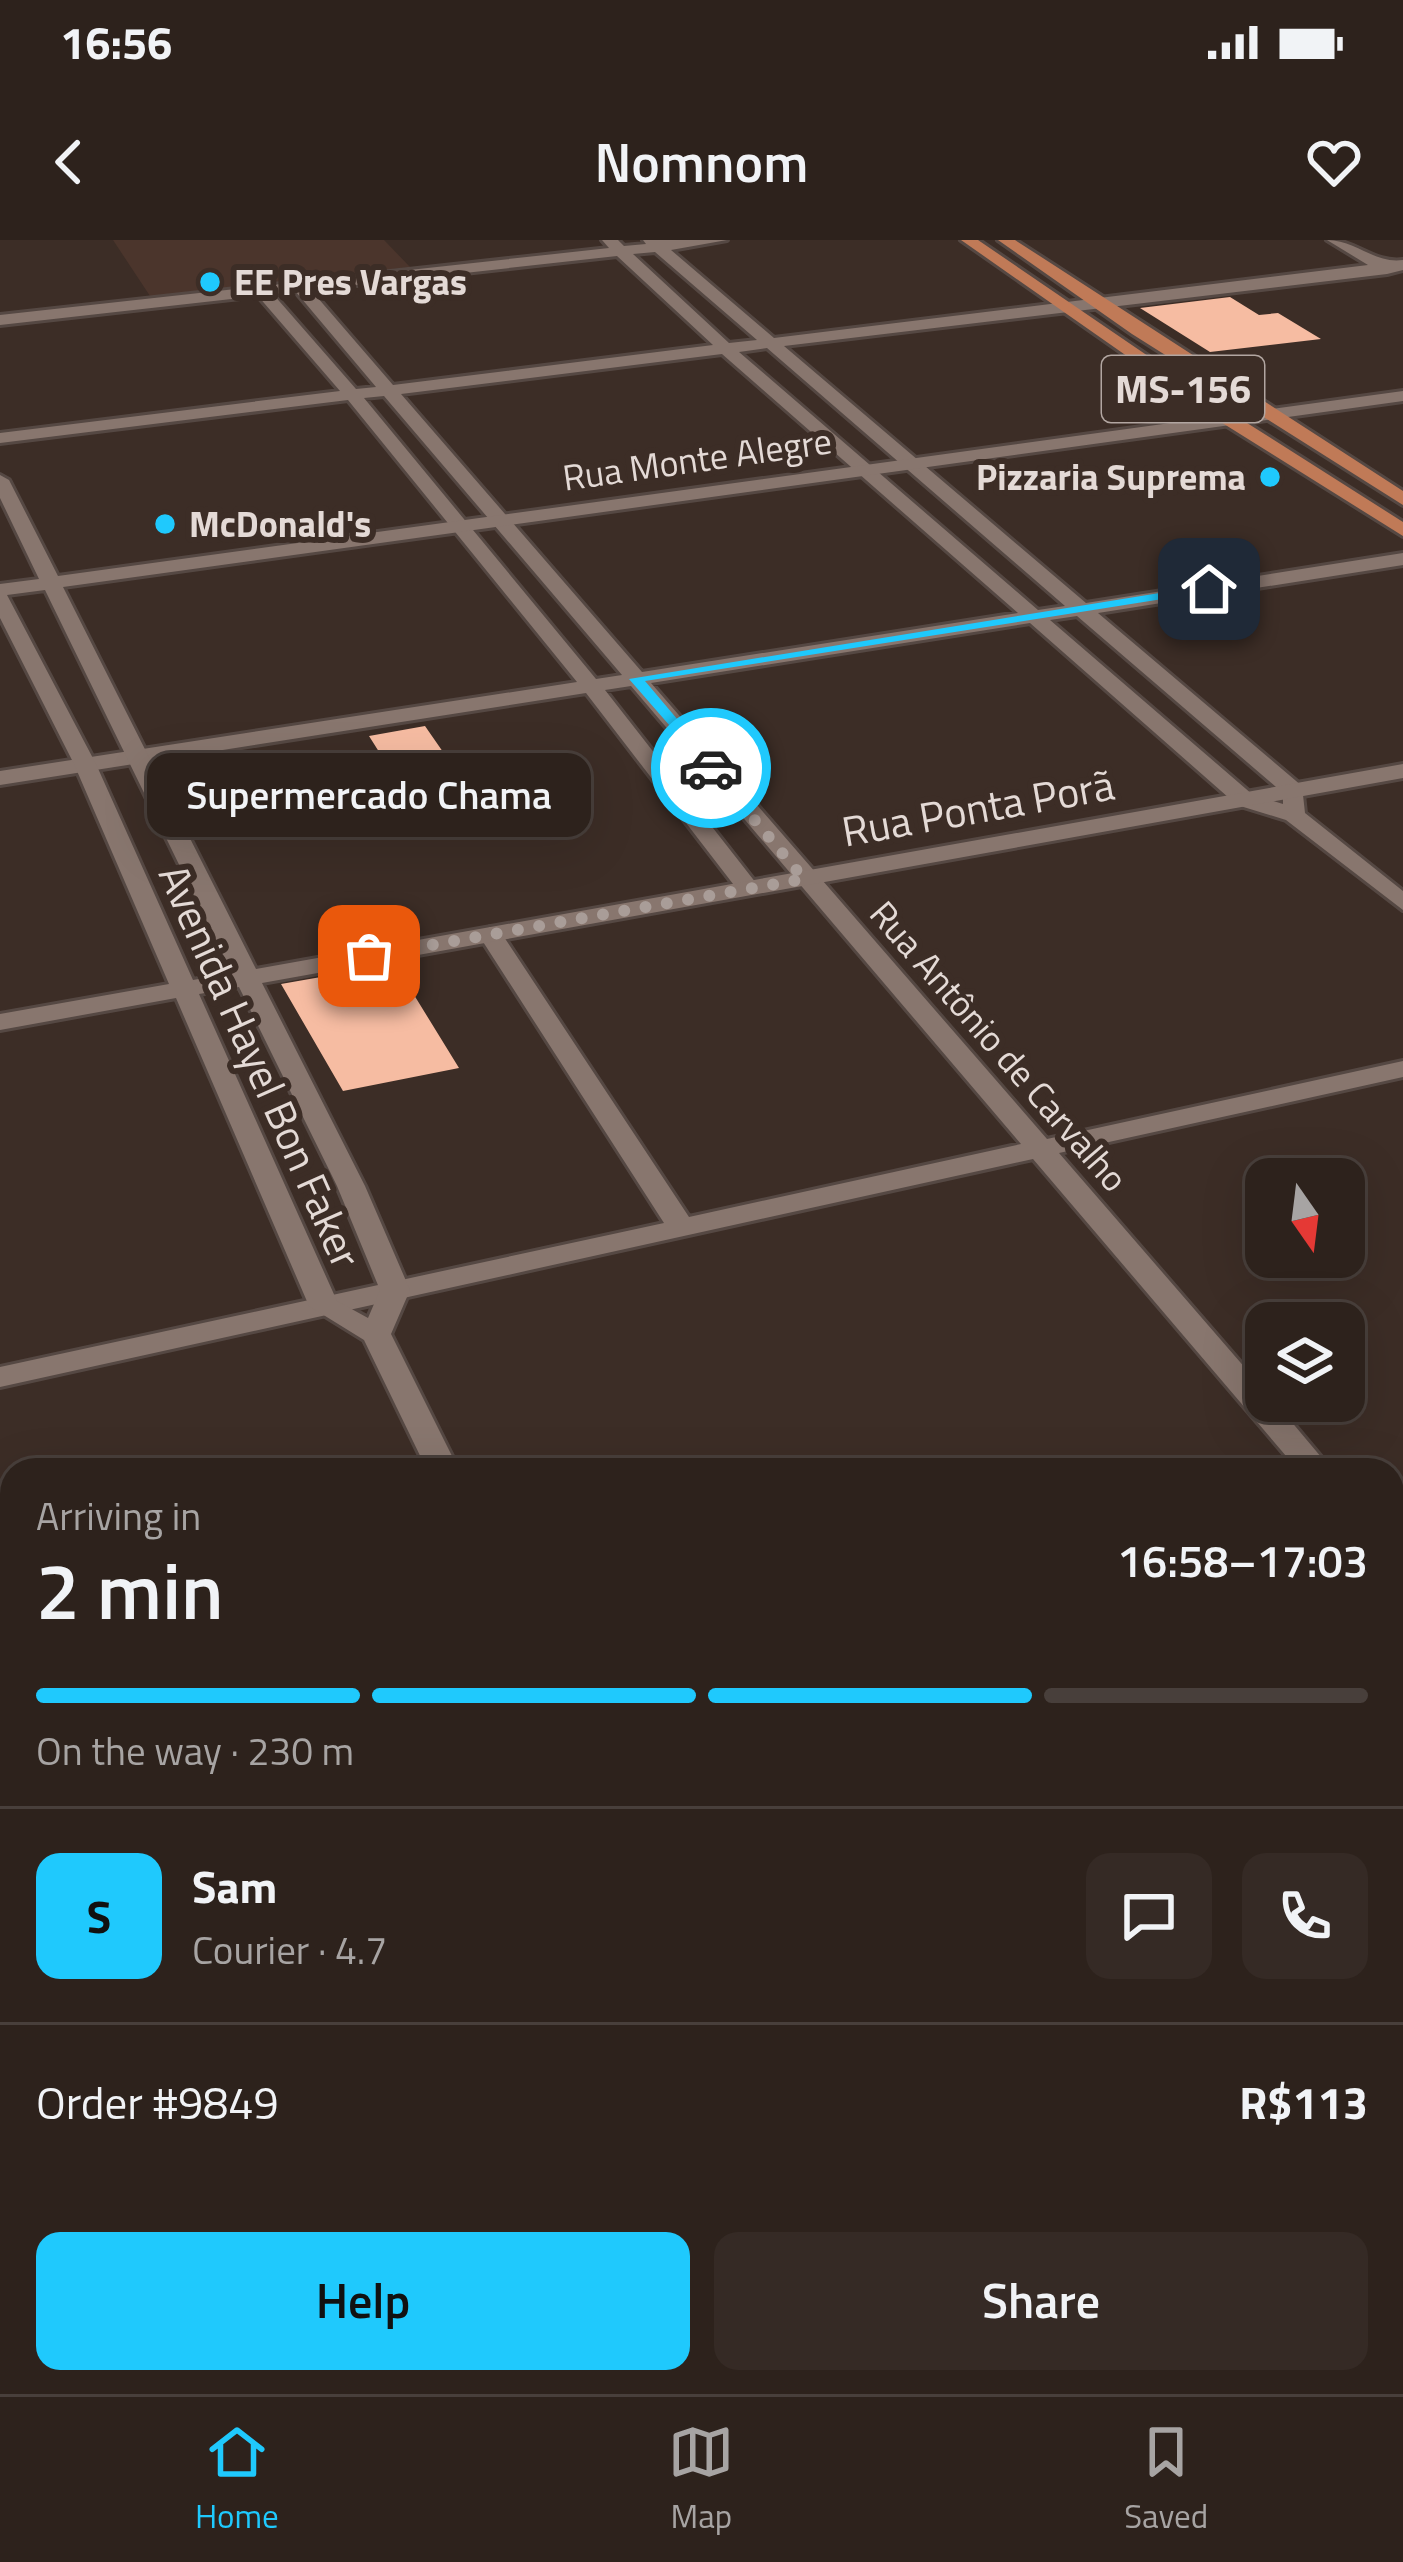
<!DOCTYPE html>
<html lang="en">
<head>
<meta charset="utf-8">
<style>
	body { margin:0; font-family:"Titillium Web",sans-serif; background:#352a25; color:#f1f3f6; height:100vh; display:flex; flex-direction:column; font-size:45px; white-space:nowrap }
	* { box-sizing:border-box; margin:0 }
	p { font-size:39px; color:#a7a4a3 }
	.icon { flex:none; width:66px; height:66px; fill:none; stroke:currentColor; stroke-width:2; stroke-linecap:round; stroke-linejoin:round }
	.map { position:relative; flex:1; overflow:hidden }
	.sheet { position:absolute; left:0px; top:1218px; width:1404px; height:936px; display:flex; flex-direction:column; background:#2d221c; border-radius:36px 36px 0 0; box-shadow:0 12px 48px #0002,0 0 0 3px #483f3b }
	.sheet>* { flex:none }
	.needle { width:78px; rotate:166deg }
	.controls { position:absolute; left:1245px; top:918px; display:grid; gap:24px }
	.controls a { display:grid; place-items:center; width:120px; height:120px; border-radius:24px; background:#2d221c; box-shadow:0 12px 48px #0002,0 0 0 3px #483f3b; font-size:60px }
	.pin { position:absolute; display:grid; place-items:center; width:102px; height:102px; color:#fff; margin:-51px; border-radius:24px; box-shadow:0 6px 18px #0006 }
	.courier { position:absolute; display:grid; place-items:center; width:120px; height:120px; margin:-60px; border:9px solid #1fc9fd; border-radius:50%; background:#fff; color:#222; box-shadow:0 3px 15px #0007 }
	.bubble { position:absolute; height:84px; border-radius:24px; background:#2d221c; box-shadow:0 12px 48px #0002,0 0 0 3px #483f3b; font-size:39px; font-weight:600; line-height:84px; text-align:center }
	.overview em { font-style:normal; font-weight:600 }
	.overview div { display:flex; flex-direction:column-reverse }
	.overview { display:flex; align-items:center; justify-content:space-between; height:204px; padding:0 36px }
	h1 { font-size:78px; font-weight:600; line-height:90px }
	.bar { display:grid; grid-template-columns:repeat(4,1fr); gap:18px 12px; align-content:center; height:144px; padding:0 36px }
	.bar i { height:15px; border-radius:9px; background:#483f3b }
	.bar .selected { background:#1fc9fd }
	.bar p { grid-column:span 4 }
	.line { display:flex; align-items:center; gap:30px; padding:0 36px; border-top:3px solid #483f3b }
	.line div { flex:1 }
	.round { display:grid; place-items:center; flex:none; width:126px; height:126px; border-radius:24px; background:#352a25 }
	.primary-button { display:flex; gap:24px; margin-top:auto; padding:24px 36px }
	.primary-button a { flex:1; height:138px; border-radius:24px; background:#1fc9fd; color:#111; font-size:48px; font-weight:600; line-height:138px; text-align:center }
	.primary-button a+a { background:#352a25; color:#f1f3f6 }
	.status { display:flex; justify-content:space-between; align-items:center; height:84px; padding:0 60px; background:#2d221c; direction:ltr }
	.status svg { height:33px; fill:currentColor }
	header { display:flex; justify-content:space-between; align-items:center; height:156px; padding:0 36px; background:#2d221c; font-size:54px; font-weight:600 }
	.menu { display:flex; justify-content:space-around; align-items:center; height:168px; border-top:3px solid #483f3b; background:#2d221c; font-size:33px; color:#a7a4a3 }
	.menu a { display:grid; justify-items:center; gap:6px }
	.menu .selected { color:#1fc9fd }
	.map>svg:first-child { display:block }
	.built { fill:#4b352c }
	.building { fill:#f6bca2 }
	.lines { fill:none; stroke-linecap:round; stroke-linejoin:round }
	.minor-casing { stroke:#554843; stroke-width:6 }
	.tertiary-casing { stroke:#554843; stroke-width:6 }
	.primary-casing { stroke:#554843; stroke-width:6 }
	.minor { fill:#88766e; fill-rule:evenodd }
	.tertiary { fill:#88766e; fill-rule:evenodd }
	.primary { fill:#c07a57; fill-rule:evenodd }
	.route { fill:#1fc9fd }
	.done { stroke:#a99d98; stroke-width:12; stroke-dasharray:0 21.6 }
	.poi-dot { fill:#1fc9fd; stroke:#3c2d26; stroke-width:4.5 }
	.labels { text-anchor:middle; stroke-width:12; stroke-linejoin:round; paint-order:stroke }
	.far-poi-label { font-size:36px; font-weight:bold; fill:#e4dad6; stroke:#3c2d26; text-anchor:start }
	.far-street-label { font-size:36px; fill:#e4dad6; stroke:#3c2d26 }
	.shield { fill:#3c2d26; stroke:#b2a6a1; stroke-width:3 }
	.shield-label { font-size:39px; font-weight:bold; fill:#e4dad6 }
	.street-label { font-size:42px; fill:#e4dad6; stroke:#3c2d26 }
</style>
</head>
<body>
<div class="status"><b>16:56</b><svg viewBox="0 0 49 12"><path d="M0 12V9h3v3zM5 12V6h3v6zM10 12V3h3v9zM15 12V0h3v12zM26 1h20v11H26zM47 4h2v5h-2z"/></svg></div>
<header><svg class="icon" aria-label="back" viewBox="0 0 24 24"><path d="M15 5l-7 7 7 7"/></svg>Nomnom<svg class="icon" aria-label="heart" viewBox="0 0 24 24"><path d="M12 20l-8-8c-3-5 5-10 8-4 3-6 11-1 8 4z"/></svg></header>
<div class="map">
<svg width="1403" height="2154" viewBox="0 0 1403 2154">
	<rect width="100%" height="100%" fill="#3c2d26"/>
	<path class="built" d="M113,0H384L410,27L150,56Z"/>
	<path class="building" d="M1230,57L1259,75L1278,73L1321,99L1210,112L1140,68Z
		M425,486L459,535L400,545L369,496Z
		M395,724L459,828L343,851L281,744Z"/>
	<g class="lines">
		<g class="minor-casing">
			<path id="minor" d="M602,0H618L624,6L646,4L643,0H727L671,10L774,98L1368,25L1327,0C1356,0 1374,24 1403,20V30L1387,34L784,106L1086,363L1403,313V325L1098,373L1302,546L1305,573L1403,651V670L1286,580L1237,565L1030,383L651,443L1047,899L1403,821V837L1059,913L1266,1152V1161H1274L1332,1230H1298L1033,919L0,1147V1127L664,983L478,694L490,687L502,694L689,977L1021,904L631,446L605,450L756,643V653H740L586,453L0,545V531L577,442L348,160L0,203V193L340,151L258,56L0,85V75L609,8ZM655,12L757,100L729,103L633,14ZM617,16L713,105L393,145L311,50ZM296,52L376,147L356,149L273,54ZM767,108L1065,366L1038,370L739,112ZM722,114L1018,373L642,432L401,154ZM384,156L622,435L596,439L364,158ZM1077,376L1283,553V564L1253,555L1050,380Z
				M1403,1247V1269L1392,1272V1250Z
				M1392,1308L1403,1311V1343L1392,1340Z
				M12,1621V1649L0,1652V1624Z
				M1403,1966V2002L1392,2005V1969Z
				M899,2142H974L968,2154H893Z"/>
		</g>
		<g class="tertiary-casing">
			<path id="tertiary" d="M1403,151V161L63,347L256,729L1403,524V538L262,743L365,946L410,1050L391,1094L459,1230H427L364,1100L309,1066L176,758L0,790V774L169,744L74,524L0,378V344L39,339L0,258V235L9,240L58,336ZM45,350L232,733L193,740L96,524L7,355ZM239,747L337,946L380,1050L368,1078L337,1061L199,754Z
				M857,2142H903L908,2154H862Z"/>
		</g>
		<g class="primary-casing">
			<path id="primary" d="M961,0H978L1236,176L1403,282V296L1224,184Z
				M998,0H1015L1403,251V265L1132,94Z"/>
		</g>
		<use href="#minor" class="minor"/>
		<use href="#tertiary" class="tertiary"/>
		<use href="#primary" class="primary"/>
	</g>
	<path class="route" d="M1209,345L1213,351L645,441L716,525L711,533L629,439Z"/>
	<g class="lines">
		<path class="done" d="M369,716L804,639L711,528"/>
	</g>
	<g class="poi-dot">
		<circle cx="210" cy="42" r="12"/>
		<circle cx="1270" cy="237" r="12"/>
		<circle cx="165" cy="284" r="12"/>
	</g>
	<g class="labels">
		<g class="far-poi-label">
			<text x="234" y="55">EE Pres Vargas</text>
			<text x="1246" y="250" text-anchor="end">Pizzaria Suprema</text>
			<text x="189" y="297">McDonald's</text>
		</g>
		<g class="far-street-label">
			<text transform="translate(697 219) rotate(-8)" y="13">Rua Monte Alegre</text>
			<text transform="translate(999 806) rotate(49)" y="13">Rua Antônio de Carvalho</text>
		</g>
		<rect class="shield" x="1102" y="116" width="162" height="66" rx="9"/>
		<g class="shield-label">
			<text x="1183" y="163">MS-156</text>
		</g>
		<g class="street-label">
			<text transform="translate(978 568) rotate(-10)" y="15">Rua Ponta Porã</text>
			<text transform="translate(260 826) rotate(66)" y="15">Avenida Hayel Bon Faker</text>
		</g>
	</g>
</svg>
<div class="controls">
<a><svg class="needle" viewBox="-14 -14 28 28"><path d="M0-13l5 13h-10z" fill="#e53935"/><path d="M0 13l5-13h-10z" fill="#a7a4a3"/></svg></a>
<a><svg class="icon" aria-label="layers" viewBox="0 0 24 24"><path d="M12 4l9 5-9 5-9-5zM3 14l9 5 9-5"/></svg></a>
</div>
<div class="pin" style="left:369px;top:716px;background:#ea580c"><svg class="icon" aria-label="bag" viewBox="0 0 24 24"><path d="M5 8h14l-1 12H6zM9 8a3 3 0 0 1 6 0"/></svg></div>
<div class="pin" style="left:1209px;top:349px;background:#1f2937"><svg class="icon" aria-label="home" viewBox="0 0 24 24"><path d="M3 11l9-7 9 7M6 9v11h12V9"/></svg></div>
<div class="courier" style="left:711px;top:528px"><svg class="icon" aria-label="car" viewBox="0 0 24 24"><path d="M5 17H2v-5l4-1 3-4h7l3 4 3 1v5h-3M9 17h6M6 11h13"/><circle cx="7" cy="17" r="2"/><circle cx="17" cy="17" r="2"/></svg></div>
<div class="bubble" style="left:147px;top:513px;width:444px">Supermercado Chama</div>
<section class="sheet">
<div class="overview"><div><h1>2 min</h1><p>Arriving in</p></div><em>16:58–17:03</em></div>
<div class="bar"><i class="selected"></i><i class="selected"></i><i class="selected"></i><i></i><p>On the way · 230 m</p></div>
<div class="line" style="height:216px"><b class="round" style="background:#1fc9fd;color:#111">S</b><div><b>Sam</b><p>Courier · 4.7</p></div><a class="round"><svg class="icon" aria-label="chat" viewBox="0 0 24 24"><path d="M4 5h16v11H9l-5 4z"/></svg></a><a class="round"><svg class="icon" aria-label="phone" viewBox="0 0 24 24"><path d="M5 4h4l2 5-3 2q2 4 5 5l2-3 5 2v4C11 20 4 13 5 4z"/></svg></a></div>
<div class="line" style="height:156px"><div>Order #9849</div><b>R$113</b></div>
<div class="primary-button"><a>Help</a><a>Share</a></div>
</section>
</div>
<nav class="menu">
<a class="selected"><svg class="icon" aria-label="home" viewBox="0 0 24 24"><path d="M3 11l9-7 9 7M6 9v11h12V9"/></svg>Home</a>
<a><svg class="icon" aria-label="map" viewBox="0 0 24 24"><path d="M3 6l6-2 6 2 6-2v14l-6 2-6-2-6 2zM9 4v14M15 6v14"/></svg>Map</a>
<a><svg class="icon" aria-label="saved" viewBox="0 0 24 24"><path d="M7 4h10v16l-5-4-5 4z"/></svg>Saved</a>
</nav>
</body>
</html>
